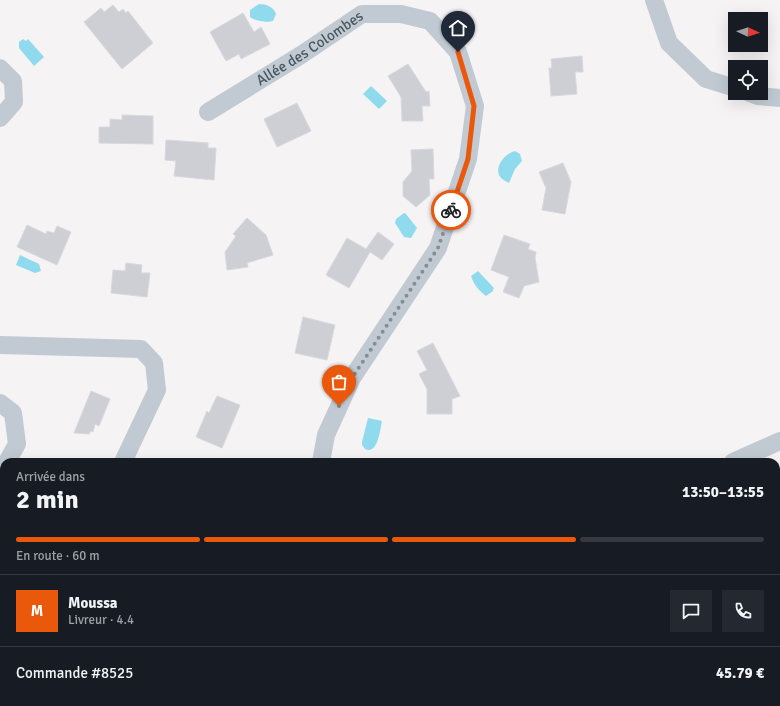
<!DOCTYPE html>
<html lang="fr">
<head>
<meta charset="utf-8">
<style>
	body { margin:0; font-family:Signika,sans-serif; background:#242831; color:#f1f3f6; height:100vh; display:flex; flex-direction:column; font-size:15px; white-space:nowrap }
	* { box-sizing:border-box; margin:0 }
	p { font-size:13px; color:#9ea1a6 }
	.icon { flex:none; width:22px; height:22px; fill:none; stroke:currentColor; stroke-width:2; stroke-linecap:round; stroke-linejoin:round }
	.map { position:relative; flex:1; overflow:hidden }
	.side { position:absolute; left:0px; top:458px; width:780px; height:248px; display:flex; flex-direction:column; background:#171b24; border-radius:12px 12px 0 0; box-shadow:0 4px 16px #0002 }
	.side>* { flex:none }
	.needle { width:26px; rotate:93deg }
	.buttons { position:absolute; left:728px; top:12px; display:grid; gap:8px }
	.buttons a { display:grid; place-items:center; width:40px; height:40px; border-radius:0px; background:#171b24; box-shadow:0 4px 16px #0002; font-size:20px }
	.pin { position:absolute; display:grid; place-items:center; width:34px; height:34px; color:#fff; margin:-41px -17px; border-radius:50% 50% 50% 0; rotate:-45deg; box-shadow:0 0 4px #0007 }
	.pin .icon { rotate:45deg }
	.courier { position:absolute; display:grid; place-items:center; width:40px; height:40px; margin:-20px; border:3px solid #ea580c; border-radius:50%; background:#fff; color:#222; box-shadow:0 1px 5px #0007 }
	.headline em { font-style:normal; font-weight:800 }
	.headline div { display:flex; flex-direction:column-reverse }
	.headline { display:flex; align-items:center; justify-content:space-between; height:68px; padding:0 16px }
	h1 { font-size:26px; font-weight:800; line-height:30px }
	.bar { display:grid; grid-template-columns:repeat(4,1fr); gap:6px 4px; align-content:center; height:48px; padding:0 16px }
	.bar i { height:5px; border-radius:3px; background:#363941 }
	.bar .current { background:#ea580c }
	.bar p { grid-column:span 4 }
	.line { display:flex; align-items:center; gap:10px; padding:0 16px; border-top:1px solid #363941 }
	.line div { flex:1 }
	.round { display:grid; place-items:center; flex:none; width:42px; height:42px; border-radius:0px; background:#242831 }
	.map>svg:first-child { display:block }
	.green { fill:#c3f1d5 }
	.water { fill:#90daee }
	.building { fill:#cdcfd5; stroke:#d7d9de }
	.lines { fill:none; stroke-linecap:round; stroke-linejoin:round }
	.lane { stroke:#c1cad2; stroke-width:9 }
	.street { stroke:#c1cad2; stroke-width:18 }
	.done { stroke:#868d94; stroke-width:4; stroke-dasharray:0 7.2 }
	.route { stroke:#ea580c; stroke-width:5 }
	.labels { text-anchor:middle; stroke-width:4; stroke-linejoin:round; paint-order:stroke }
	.street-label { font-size:15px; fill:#4a5661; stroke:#fff }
</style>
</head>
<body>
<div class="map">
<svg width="780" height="706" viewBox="0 0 780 706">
	<rect width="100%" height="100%" fill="#f5f3f3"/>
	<path class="green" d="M489,702H528L521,706H491Z"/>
	<path class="water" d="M259,4C266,4 274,7 276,14L273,21C267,23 255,21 250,17V10Z
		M23,39L26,41L28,39L44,57L34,66L19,48V42Z
		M371,86L387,101L379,109L363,94Z
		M515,151L520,154L522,161L515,169L509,183C505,181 501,179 499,175C495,165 506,153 515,151Z
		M404,213L406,214L417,228L411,238L404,237L395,223L396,219Z
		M20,255L39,264L41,271L35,273L16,265Z
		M478,271L494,288L493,290V291L486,296C479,291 474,285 471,276Z
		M368,418L382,421C380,430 378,455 365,449L362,445V442Z
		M252,702H285L279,706H247Z"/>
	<path class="building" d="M113,5L119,12L123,9L126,13L128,11L153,43L122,69L84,22L101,8L104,12Z
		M243,13L254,32L261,27L270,44L241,59L239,54L226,61L210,32Z
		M582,56L583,72H575L577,94L551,96L549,68H552L551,59Z
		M408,64L426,92L429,91L430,106H422L423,121H402L401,97L388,76Z
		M297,103L311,131L277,147L264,119Z
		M122,115L153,116V144L99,143V127H110V119L122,120Z
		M166,140L208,143V148H216L214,180L174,176L176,161L165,160Z
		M433,149L434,179H429L430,195L416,207L403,196V182L412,171L411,150Z
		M563,163L571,182L565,214L542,210L546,188L539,172Z
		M247,218L266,235L273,255L247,263L248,267L227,270L225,252L236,236L233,234Z
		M27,225L46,234L47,231L54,233L57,226L71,232L57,265L17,247Z
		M378,232L394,244L382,260L370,252L349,288L326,275L347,238L366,249Z
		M504,235L530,244L528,249L536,252L535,258L539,282L524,286L519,298L503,292L509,277L491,270Z
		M126,263L142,265L141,273H150L147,297L111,293L113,270L125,271Z
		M303,317L335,325L327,360L295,353Z
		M433,343L460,396L452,399V414H427V389L419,374L427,370L417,351Z
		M91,391L110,399L99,426L95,424L93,432L91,431L89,434L74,433Z
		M217,396L240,405L222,448L196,437L207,411L209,413Z"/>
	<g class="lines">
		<path class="lane" d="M776,528L780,525
			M589,706L591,702"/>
		<g class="street">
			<path d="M654,0L669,43L706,79L735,88"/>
			<path d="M0,68L13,81L14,102L0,118"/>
			<path d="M750,93L758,96L780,98"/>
			<path id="s1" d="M208,112L301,55L362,14H401L430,21L458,52L475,106L468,159L438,248L352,378L326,435L321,462"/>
			<path d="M0,345L141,349L154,363L157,390L123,462"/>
			<path d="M0,403L13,413L17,444L7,462"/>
			<path d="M733,462L780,441"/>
			<path d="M0,476L4,468"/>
			<path d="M776,573L780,569"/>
			<path d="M30,702V706"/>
			<path d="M336,706L342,702"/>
			<path d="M658,706L661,702"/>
		</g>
	</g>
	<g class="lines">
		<path class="done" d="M339,406L352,378L438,248L451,210"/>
		<path class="route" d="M451,210L468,159L474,106L458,52"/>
	</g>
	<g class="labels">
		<g class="street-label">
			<text dy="5" stroke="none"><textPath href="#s1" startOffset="120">Allée des Colombes</textPath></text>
		</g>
	</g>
</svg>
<div class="buttons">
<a><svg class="needle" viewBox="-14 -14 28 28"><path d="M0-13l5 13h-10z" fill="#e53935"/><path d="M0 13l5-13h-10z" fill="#9ea1a6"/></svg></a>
<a><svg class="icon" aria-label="locate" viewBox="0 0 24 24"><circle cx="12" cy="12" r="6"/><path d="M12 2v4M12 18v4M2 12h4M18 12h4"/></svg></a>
</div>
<div class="pin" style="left:339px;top:406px;background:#ea580c"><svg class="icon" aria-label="bag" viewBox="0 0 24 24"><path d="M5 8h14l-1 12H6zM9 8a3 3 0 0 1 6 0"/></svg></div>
<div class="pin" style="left:458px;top:52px;background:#1f2937"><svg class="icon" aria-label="home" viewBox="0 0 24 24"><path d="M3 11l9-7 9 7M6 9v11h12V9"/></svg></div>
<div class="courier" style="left:451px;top:210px"><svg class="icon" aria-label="bike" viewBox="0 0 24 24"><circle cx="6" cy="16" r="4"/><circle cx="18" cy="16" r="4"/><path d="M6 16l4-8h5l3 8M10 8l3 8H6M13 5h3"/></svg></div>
<section class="side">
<div class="headline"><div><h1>2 min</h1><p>Arrivée dans</p></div><em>13:50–13:55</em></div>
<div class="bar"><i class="current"></i><i class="current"></i><i class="current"></i><i></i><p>En route · 60 m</p></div>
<div class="line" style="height:72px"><b class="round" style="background:#ea580c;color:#fff">M</b><div><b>Moussa</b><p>Livreur · 4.4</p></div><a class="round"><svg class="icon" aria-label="chat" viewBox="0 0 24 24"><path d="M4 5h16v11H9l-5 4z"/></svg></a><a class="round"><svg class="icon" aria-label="phone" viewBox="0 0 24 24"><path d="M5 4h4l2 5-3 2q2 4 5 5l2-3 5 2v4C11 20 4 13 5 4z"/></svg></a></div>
<div class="line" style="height:52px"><div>Commande #8525</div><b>45.79 €</b></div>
</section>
</div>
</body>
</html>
